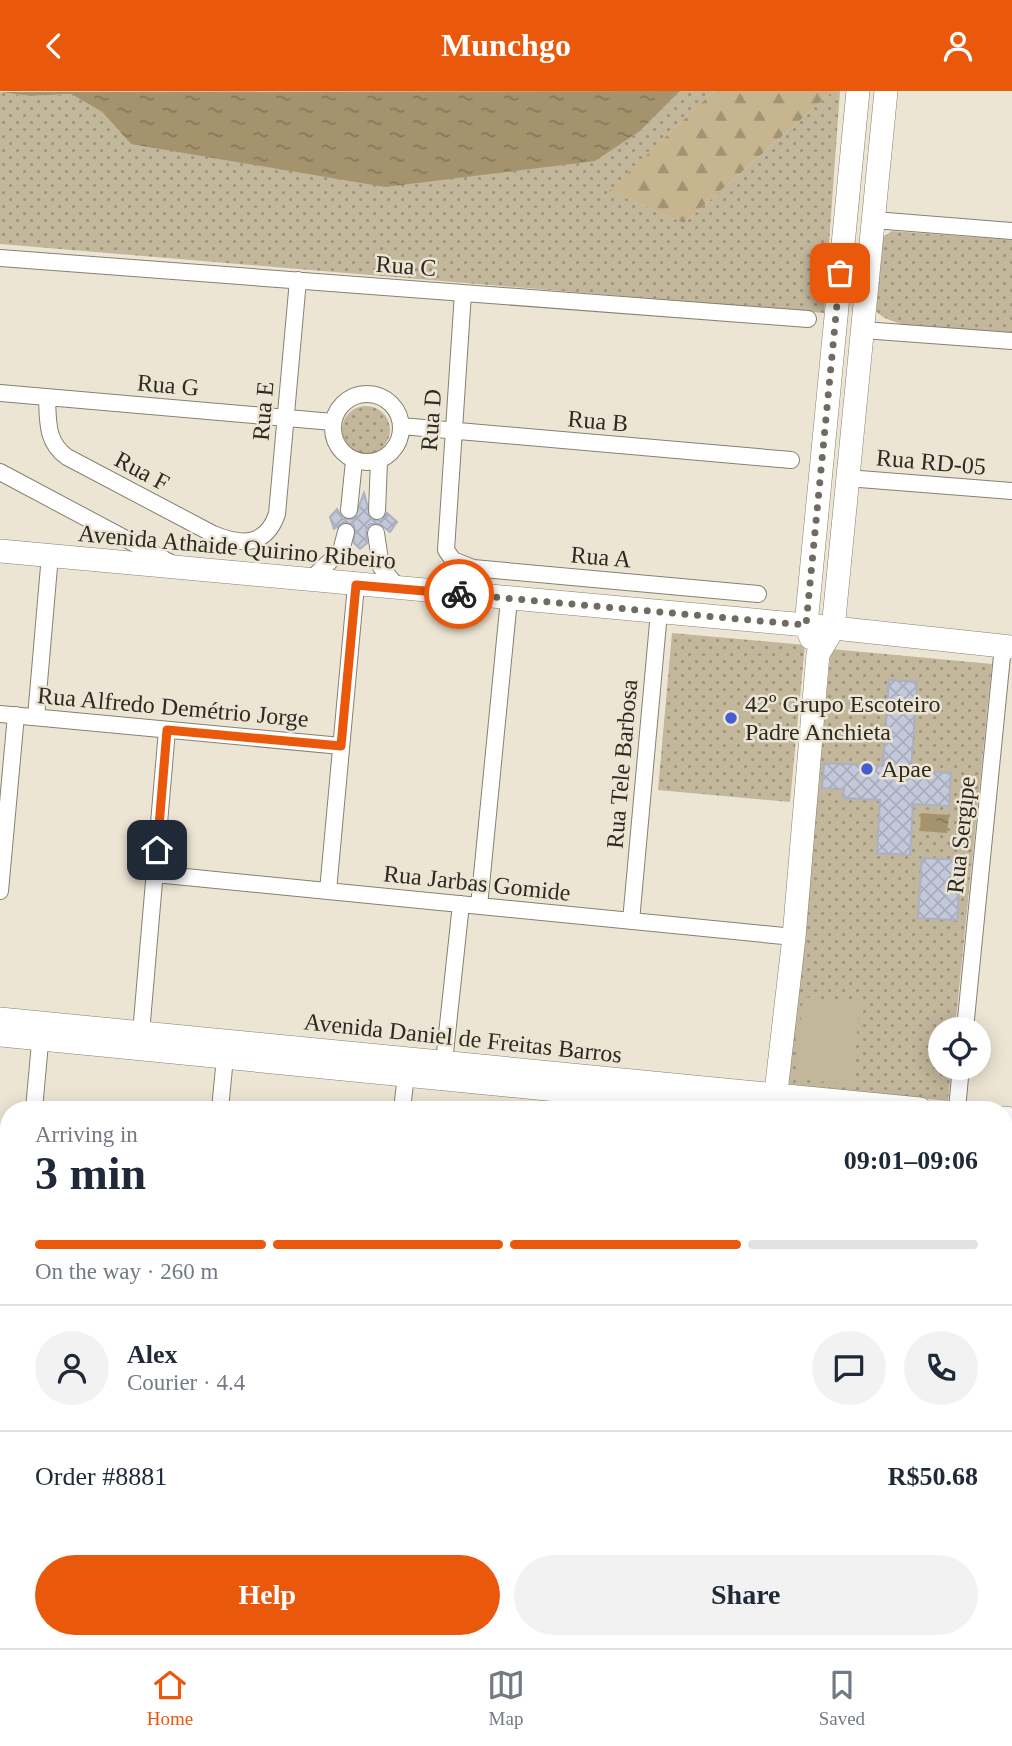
<!DOCTYPE html>
<html lang="en">
<head>
<meta charset="utf-8">
<style>
	body { margin:0; font-family:Georgia,serif; background:#f2f2f3; color:#1f2937; height:100vh; display:flex; flex-direction:column; font-size:26px; white-space:nowrap }
	* { box-sizing:border-box; margin:0 }
	p { font-size:23px; color:#747a83 }
	.icon { flex:none; width:38px; height:38px; fill:none; stroke:currentColor; stroke-width:2; stroke-linecap:round; stroke-linejoin:round }
	.map { position:relative; flex:1; overflow:hidden }
	.side { position:absolute; left:0px; top:1010px; width:1013px; height:548px; display:flex; flex-direction:column; background:#fff; border-radius:28px 28px 0 0; box-shadow:0 4px 18px #0003 }
	.side>* { flex:none }
	.buttons { position:absolute; left:928px; top:926px; display:grid; gap:14px }
	.buttons a { display:grid; place-items:center; width:63px; height:63px; border-radius:50%; background:#fff; box-shadow:0 4px 18px #0003; font-size:35px }
	.pin { position:absolute; display:grid; place-items:center; width:60px; height:60px; color:#fff; margin:-30px; border-radius:14px; box-shadow:0 4px 10px #0006 }
	.courier { position:absolute; display:grid; place-items:center; width:70px; height:70px; margin:-35px; border:5px solid #ea580c; border-radius:50%; background:#fff; color:#222; box-shadow:0 2px 9px #0007 }
	.headline em { font-style:normal; font-weight:700 }
	.headline div { display:flex; flex-direction:column-reverse }
	.headline { display:flex; align-items:center; justify-content:space-between; height:119px; padding:0 35px }
	h1 { font-size:46px; font-weight:700; line-height:52px }
	.bar { display:grid; grid-template-columns:repeat(4,1fr); gap:10px 7px; align-content:center; height:84px; padding:0 35px }
	.bar i { height:9px; border-radius:5px; background:#e0e1e3 }
	.bar .current { background:#ea580c }
	.bar p { grid-column:span 4 }
	.line { display:flex; align-items:center; gap:18px; padding:0 35px; border-top:2px solid #e0e1e3 }
	.line div { flex:1 }
	.round { display:grid; place-items:center; flex:none; width:74px; height:74px; border-radius:37px; background:#f2f2f3 }
	.button { display:flex; gap:14px; margin-top:auto; padding:14px 35px }
	.button a { flex:1; height:80px; border-radius:42px; background:#ea580c; color:#fff; font-size:28px; font-weight:700; line-height:80px; text-align:center }
	.button a+a { background:#f2f2f3; color:#1f2937 }
	header { display:flex; justify-content:space-between; align-items:center; height:91px; padding:0 35px; background:#ea580c; color:#fff; font-size:32px; font-weight:700 }
	.dock { display:flex; justify-content:space-around; align-items:center; height:98px; border-top:2px solid #e0e1e3; background:#fff; font-size:19px; color:#747a83 }
	.dock a { display:grid; justify-items:center; gap:4px }
	.dock .current { color:#ea580c }
	.map>svg:first-child { display:block }
	.grass { fill:url(#grass-dots) }
	.forest { fill:url(#forest-firs) }
	.garden { fill:#c2b69b }
	.water { fill:url(#water-ripples) }
	.building { fill:url(#building-cross-hatch); stroke:#abb1c2; stroke-width:2 }
	.lines { fill:none; stroke-linecap:round; stroke-linejoin:round }
	.street-casing { stroke:#878070; stroke-width:18 }
	.secondary-casing { stroke:#878070; stroke-width:24 }
	.street { stroke:#fff; stroke-width:16 }
	.secondary { stroke:#fff; stroke-width:23 }
	.done { stroke:#706b61; stroke-width:7; stroke-dasharray:0 12.6 }
	.route { stroke:#ea580c; stroke-width:9 }
	.poi-dot { fill:#455dd1; stroke:#ede5d4; stroke-width:2.5 }
	.labels { text-anchor:middle; stroke-width:5; stroke-linejoin:round; paint-order:stroke }
	.street-label { font-size:24px; fill:#2d2a23; stroke:#ede5d4 }
	.poi-label { font-size:24px; fill:#2d2a23; stroke:#ede5d4; text-anchor:start }
</style>
</head>
<body>
<header><svg class="icon" aria-label="back" viewBox="0 0 24 24"><path d="M15 5l-7 7 7 7"/></svg>Munchgo<svg class="icon" aria-label="person" viewBox="0 0 24 24"><circle cx="12" cy="8" r="4"/><path d="M4 21q1-7 8-7t8 7"/></svg></header>
<div class="map">
<svg width="1012" height="1557" viewBox="0 0 1012 1557">
	<defs>
		<pattern id="grass-dots" width="8" height="8" patternUnits="userSpaceOnUse" patternTransform="scale(1.75)"><rect width="8" height="8" fill="#c2b69b"/><path d="M2 2h.1M6 6h.1" fill="none" stroke="#9e947e" stroke-width="1.8" stroke-linecap="round"/></pattern>
		<pattern id="forest-firs" width="22" height="20" patternUnits="userSpaceOnUse" patternTransform="scale(1.75)"><rect width="22" height="20" fill="#c7b58f"/><path d="M5 1l3.5 6h-7zM16 11l3.5 6h-7z" fill="#a29374"/></pattern>
		<pattern id="water-ripples" width="26" height="14" patternUnits="userSpaceOnUse" patternTransform="scale(1.75)"><rect width="26" height="14" fill="#a4936d"/><path d="M2 4q2-2 4 0t4 0M15 11q2-2 4 0t4 0" fill="none" stroke="#867859"/></pattern>
		<pattern id="building-cross-hatch" width="8" height="8" patternUnits="userSpaceOnUse" patternTransform="scale(1.75)"><rect width="8" height="8" fill="#c3c9da"/><path d="M0 0l8 8M0 8l8-8" fill="none" stroke="#a8adbb"/></pattern>
	</defs>
	<rect width="100%" height="100%" fill="#ede5d4"/>
	<path class="grass" d="M680,0H714L610,100L684,132L833,0H840L824,222L0,153V1L30,5L71,3L102,21L131,53L640,40Z
		M892,140L1012,149V242C982,240 893,242 876,220L883,146Z
		M342 339a24 24 0 1 1 48 0a24 24 0 1 1-48 0Z
		M672,542L805,554L790,711L658,699Z
		M831,558L992,573L955,938H940V976L951,977L948,1010L787,994Z
		M1005,1540L1012,1541V1557H740L741,1549H1004Z"/>
	<path class="forest" d="M714,0H833L684,132L609,100Z"/>
	<path class="garden" d="M803,906L860,912L852,993L795,988Z"/>
	<path class="water" d="M680,0L640,40L595,70L385,96L131,53L102,21L71,3L30,5L0,1Z
		M921,722L949,724L947,742L920,740Z"/>
	<path class="building" d="M364,402L371,428L381,430L387,422L397,431L390,441L380,433H370L366,439L367,452L360,458L354,452V434L344,431L334,438L330,426L337,418L343,428H354Z
		M889,589L917,591L911,680L951,682L949,715L913,713L910,764L877,762L880,709L843,707L844,698L822,697L824,672L883,675Z
		M922,767L961,769L957,829L918,827Z"/>
	<g class="lines">
		<g class="street-casing">
			<path id="street" d="M874,129L1012,140
				M0,167L808,228
				M463,202L446,459L453,469L473,477L758,503
				M863,239L1012,250
				M0,302L333,331
				M333 337a34 34 0 1 1 68 0a34 34 0 1 1-68 0Z
				M47,306C48,330 46,351 67,366L213,443C242,455 266,455 277,423L298,189
				M401,335L791,369
				M0,381L171,472
				M847,387L1012,400
				M349,419L354,370
				M377,420L379,370
				M376,442L381,476L399,498
				M310,489L341,460L346,441
				M0,623L341,655
				M36,626L50,464
				M155,783L794,846
				M0,800L16,624
				M328,800L356,494
				M479,815L509,508
				M631,830L659,521
				M965,938L1003,555
				M141,942L167,639
				M444,971L461,813
				M34,1018L41,941
				M220,1018L226,956
				M402,1018L407,976
				M957,1018L961,976
				M0,1385L9,1290
				M246,1557L247,1549
				M402,1557L403,1549
				M556,1557L557,1549"/>
		</g>
		<g class="secondary-casing">
			<path id="secondary" d="M0,460L806,534L1012,556
				M811,547L806,534L858,0
				M0,928L920,1018
				M0,944L749,1018
				M774,1018L794,846L818,563L833,538L886,0
				M1004,1027L1012,1028
				M1004,1044L1012,1045
				M0,1395L9,1396
				M0,1433L9,1434
				M1004,1498L1012,1499
				M1004,1530L1012,1531
				M711,1557L712,1549
				M732,1557V1549"/>
		</g>
		<use href="#street" class="street"/>
		<use href="#secondary" class="secondary"/>
	</g>
	<g class="lines">
		<path class="done" d="M459,503L806,534L840,182"/>
		<path class="route" d="M157,759L167,639L341,655L356,494L459,503"/>
	</g>
	<g class="poi-dot">
		<circle cx="731" cy="627" r="7"/>
		<circle cx="867" cy="678" r="7"/>
	</g>
	<g class="labels">
		<g class="street-label">
			<text transform="translate(406 175) rotate(4)" y="8">Rua C</text>
			<text transform="translate(168 294) rotate(5)" y="8">Rua G</text>
			<text transform="translate(263 320) rotate(-85)" y="8">Rua E</text>
			<text transform="translate(431 329) rotate(-86)" y="8">Rua D</text>
			<text transform="translate(598 330) rotate(5)" y="8">Rua B</text>
			<text transform="translate(931 371) rotate(5)" y="8">Rua RD-05</text>
			<text transform="translate(142 380) rotate(28)" y="8">Rua F</text>
			<text transform="translate(237 456) rotate(5)" y="8">Avenida Athaide Quirino Ribeiro</text>
			<text transform="translate(601 466) rotate(5)" y="8">Rua A</text>
			<text transform="translate(173 616) rotate(5)" y="8">Rua Alfredo Demétrio Jorge</text>
			<text transform="translate(622 673) rotate(-85)" y="8">Rua Tele Barbosa</text>
			<text transform="translate(961 744) rotate(-84)" y="8">Rua Sergipe</text>
			<text transform="translate(477 792) rotate(6)" y="8">Rua Jarbas Gomide</text>
			<text transform="translate(463 947) rotate(6)" y="8">Avenida Daniel de Freitas Barros</text>
		</g>
		<g class="poi-label">
			<text x="745" y="621">42º Grupo Escoteiro<tspan x="745" dy="28">Padre Anchieta</tspan></text>
			<text x="881" y="686">Apae</text>
		</g>
	</g>
</svg>
<div class="buttons">
<a><svg class="icon" aria-label="locate" viewBox="0 0 24 24"><circle cx="12" cy="12" r="6"/><path d="M12 2v4M12 18v4M2 12h4M18 12h4"/></svg></a>
</div>
<div class="pin" style="left:840px;top:182px;background:#ea580c"><svg class="icon" aria-label="bag" viewBox="0 0 24 24"><path d="M5 8h14l-1 12H6zM9 8a3 3 0 0 1 6 0"/></svg></div>
<div class="pin" style="left:157px;top:759px;background:#1f2937"><svg class="icon" aria-label="home" viewBox="0 0 24 24"><path d="M3 11l9-7 9 7M6 9v11h12V9"/></svg></div>
<div class="courier" style="left:459px;top:503px"><svg class="icon" aria-label="bike" viewBox="0 0 24 24"><circle cx="6" cy="16" r="4"/><circle cx="18" cy="16" r="4"/><path d="M6 16l4-8h5l3 8M10 8l3 8H6M13 5h3"/></svg></div>
<section class="side">
<div class="headline"><div><h1>3 min</h1><p>Arriving in</p></div><em>09:01–09:06</em></div>
<div class="bar"><i class="current"></i><i class="current"></i><i class="current"></i><i></i><p>On the way · 260 m</p></div>
<div class="line" style="height:126px"><a class="round"><svg class="icon" aria-label="person" viewBox="0 0 24 24"><circle cx="12" cy="8" r="4"/><path d="M4 21q1-7 8-7t8 7"/></svg></a><div><b>Alex</b><p>Courier · 4.4</p></div><a class="round"><svg class="icon" aria-label="chat" viewBox="0 0 24 24"><path d="M4 5h16v11H9l-5 4z"/></svg></a><a class="round"><svg class="icon" aria-label="phone" viewBox="0 0 24 24"><path d="M5 4h4l2 5-3 2q2 4 5 5l2-3 5 2v4C11 20 4 13 5 4z"/></svg></a></div>
<div class="line" style="height:91px"><div>Order #8881</div><b>R$50.68</b></div>
<div class="button"><a>Help</a><a>Share</a></div>
</section>
</div>
<nav class="dock">
<a class="current"><svg class="icon" aria-label="home" viewBox="0 0 24 24"><path d="M3 11l9-7 9 7M6 9v11h12V9"/></svg>Home</a>
<a><svg class="icon" aria-label="map" viewBox="0 0 24 24"><path d="M3 6l6-2 6 2 6-2v14l-6 2-6-2-6 2zM9 4v14M15 6v14"/></svg>Map</a>
<a><svg class="icon" aria-label="saved" viewBox="0 0 24 24"><path d="M7 4h10v16l-5-4-5 4z"/></svg>Saved</a>
</nav>
</body>
</html>
